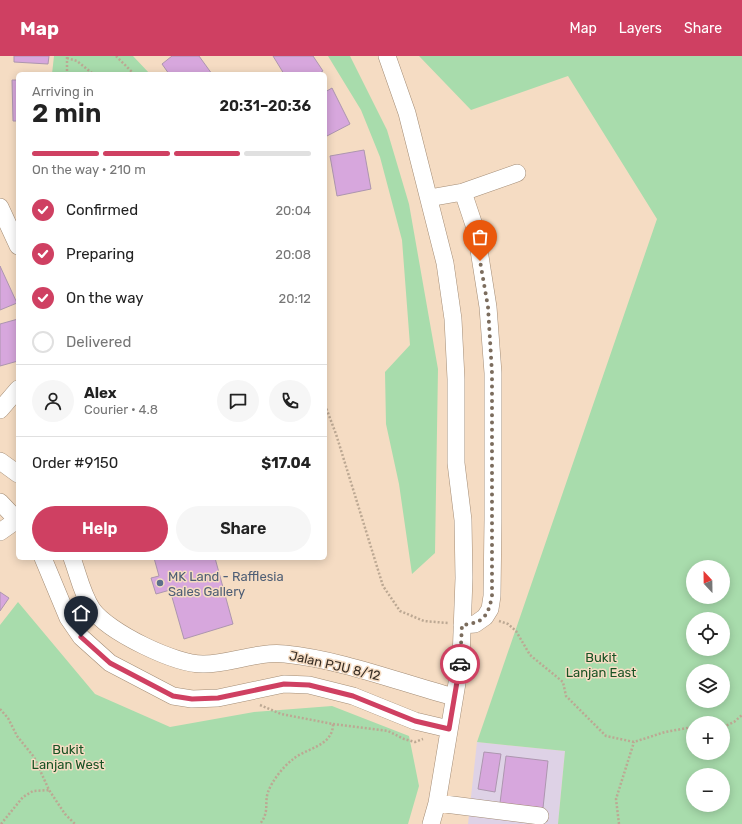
<!DOCTYPE html>
<html lang="en">
<head>
<meta charset="utf-8">
<style>
	body { margin:0; font-family:Rubik,sans-serif; background:#f6f6f6; color:#222; height:100vh; display:flex; flex-direction:column; font-size:15px; white-space:nowrap }
	* { box-sizing:border-box; margin:0 }
	p { font-size:13px; color:#767676 }
	.icon { flex:none; width:22px; height:22px; fill:none; stroke:currentColor; stroke-width:2; stroke-linecap:round; stroke-linejoin:round }
	.map { position:relative; flex:1; overflow:hidden }
	.drawer { position:absolute; left:16px; top:16px; width:311px; height:488px; display:flex; flex-direction:column; background:#fff; border-radius:6px; box-shadow:0 2px 10px #0003 }
	.drawer>* { flex:none }
	.needle { width:26px; rotate:338deg }
	.controls { position:absolute; left:686px; top:504px; display:grid; gap:8px }
	.controls a { display:grid; place-items:center; width:44px; height:44px; border-radius:50%; background:#fff; box-shadow:0 2px 10px #0003; font-size:20px }
	.pin { position:absolute; display:grid; place-items:center; width:34px; height:34px; color:#fff; margin:-41px -17px; border-radius:50% 50% 50% 0; rotate:-45deg; box-shadow:0 0 4px #0007 }
	.pin .icon { rotate:45deg }
	.courier { position:absolute; display:grid; place-items:center; width:40px; height:40px; margin:-20px; border:3px solid #cf4062; border-radius:50%; background:#fff; color:#222; box-shadow:0 1px 5px #0007 }
	.summary em { font-style:normal; font-weight:600 }
	.summary div { display:flex; flex-direction:column-reverse }
	.summary { display:flex; align-items:center; justify-content:space-between; height:68px; padding:0 16px }
	h1 { font-size:26px; font-weight:600; line-height:30px }
	.bar { display:grid; grid-template-columns:repeat(4,1fr); gap:6px 4px; align-content:center; height:48px; padding:0 16px }
	.bar i { height:5px; border-radius:3px; background:#e0e0e0 }
	.bar .on { background:#cf4062 }
	.bar p { grid-column:span 4 }
	.line { display:flex; align-items:center; gap:10px; padding:0 16px; border-top:1px solid #e0e0e0 }
	.line div { flex:1 }
	.round { display:grid; place-items:center; flex:none; width:42px; height:42px; border-radius:21px; background:#f6f6f6 }
	ol { padding:0 16px; list-style:none }
	li { display:flex; align-items:center; gap:12px; height:44px }
	li p { margin-inline-start:auto }
	li .icon { padding:4px; border-radius:50%; background:#cf4062; color:#fff; stroke-width:4 }
	li:last-child { color:#767676 }
	li i { width:22px; height:22px; border:2px solid #e0e0e0; border-radius:50% }
	.cta { display:flex; gap:8px; margin-top:auto; padding:8px 16px }
	.cta a { flex:1; height:46px; border-radius:24px; background:#cf4062; color:#fff; font-size:16px; font-weight:600; line-height:46px; text-align:center }
	.cta a+a { background:#f6f6f6; color:#222 }
	header { display:flex; align-items:center; gap:24px; box-sizing:border-box; height:56px; padding:0 20px; background:#cf4062; color:#fff }
	header strong { font-size:19px }
	nav { display:flex; gap:22px; margin-inline-start:auto; font-size:14px }
	.map>svg:first-child { display:block }
	.industrial { fill:#ded2e6 }
	.green { fill:#a8dcac; fill-rule:evenodd }
	.building { fill:#d7a7dd; stroke:#ad96af }
	.lines { fill:none; stroke-linecap:round; stroke-linejoin:round }
	.minor-casing { stroke:#a38c75; stroke-width:18 }
	.path { stroke:#bca893; stroke-width:2.5; stroke-dasharray:2 2; stroke-linecap:butt }
	.minor { stroke:#fff; stroke-width:17 }
	.done { stroke:#7b6c5d; stroke-width:4; stroke-dasharray:0 7.2 }
	.route { stroke:#cf4062; stroke-width:5 }
	.service-dot { fill:#5c6f8a; stroke:#f5dcc3; stroke-width:1.5 }
	.labels { text-anchor:middle; stroke-width:3; stroke-linejoin:round; paint-order:stroke }
	.service-label { font-size:13px; fill:#4e5e75; stroke:#f5dcc3; text-anchor:start }
	.park-label { font-size:13px; fill:#195324; stroke:#f5dcc3 }
	.street-label { font-size:13px; fill:#392f26; stroke:#f5dcc3 }
</style>
</head>
<body>
<header>
<strong>Map</strong>
<nav><a>Map</a><a>Layers</a><a>Share</a></nav>
</header>
<div class="map">
<svg width="742" height="768" viewBox="0 0 742 768">
	<rect width="100%" height="100%" fill="#f5dcc3"/>
	<path class="industrial" d="M477,686L565,695L558,768H468Z"/>
	<path class="green" d="M54,0H133L150,18H52Z
		M328,0H350L387,74L409,148L438,313L435,497L412,518L399,428L386,368L385,316L410,289L402,184L380,101L361,54Z
		M419,0H742V768H558L565,695L477,686L657,163L568,20L471,54ZM693,511H723V541H693ZM693,563H723V593H693ZM693,615H723V645H693ZM693,667H723V697H693ZM693,719H723V749H693Z
		M18,546L95,638L170,671L254,656L332,650L409,680L419,730L408,768H0V569Z"/>
	<path class="building" d="M14,0H49L48,8L14,6Z
		M172,0H199L212,18H169L162,8Z
		M273,0H313L323,15L318,18H284Z
		M12,24H18V65H13Z
		M332,32L350,68L325,81V36Z
		M364,94L371,133L337,140L330,100Z
		M0,210L17,247L0,254Z
		M18,263V305L0,310V268Z
		M154,502H215L233,568L184,583L170,534L156,538L151,522L159,520Z
		M0,536L9,542L0,555Z
		M484,696L501,698L495,736L478,733Z
		M506,700L548,705L543,752L500,747Z"/>
	<g class="lines">
		<g class="minor-casing">
			<path id="minor" d="M387,0L407,57L445,207L453,263L456,323V407L463,464L464,522L461,603L437,747L431,768
				M429,142L463,136L517,117
				M0,151L18,190
				M0,354L18,333
				M0,405L18,418
				M0,446L18,465
				M0,476L17,464
				M43,502L68,562L81,581L110,607L173,640L192,643L218,642L284,628L309,629L353,640L415,665L449,673
				M72,502C78,518 82,538 92,553C108,576 176,609 204,608C230,608 258,595 285,598C343,604 398,626 454,641
				M462,569L475,568L485,561L490,553L492,540L493,463V317L488,251L476,175L463,136
				M437,747L540,760"/>
		</g>
		<path class="path" d="M116,0L134,18
			M67,1V18
			M67,2L77,5L93,18
			M325,349L336,378L383,530L400,555L424,565L448,567
			M499,565L508,568L516,575L530,599L563,626L566,640L606,680L634,686L665,676L693,671
			M260,649L281,658L333,668C333,691 305,692 292,704C283,711 272,725 268,736C264,748 270,755 260,768
			M0,653L8,662L17,680L34,701L49,734L65,758L75,768
			M333,668L388,675L404,683L415,686L423,683
			M723,671L734,666L742,659
			M1,768L23,741L33,735L49,734
			M619,768L616,743L634,686"/>
		<use href="#minor" class="minor"/>
	</g>
	<g class="lines">
		<path class="done" d="M460,608L462,569C484,567 488,560 492,540V317L488,251L480,205"/>
		<path class="route" d="M81,581L110,607L173,640L192,643L218,642L284,628L309,629L353,640L415,665L449,673L460,608"/>
	</g>
	<circle class="service-dot" cx="160" cy="527" r="4"/>
	<g class="labels">
		<g class="service-label">
			<text x="168" y="525">MK Land - Rafflesia<tspan x="168" dy="15">Sales Gallery</tspan></text>
		</g>
		<g class="park-label">
			<text x="601" y="606">Bukit<tspan x="601" dy="15">Lanjan East</tspan></text>
			<text x="68" y="698">Bukit<tspan x="68" dy="15">Lanjan West</tspan></text>
		</g>
		<g class="street-label">
			<text transform="translate(335 609) rotate(13)" y="5">Jalan PJU 8/12</text>
		</g>
	</g>
</svg>
<div class="controls">
<a><svg class="needle" viewBox="-14 -14 28 28"><path d="M0-13l5 13h-10z" fill="#e53935"/><path d="M0 13l5-13h-10z" fill="#767676"/></svg></a>
<a><svg class="icon" aria-label="locate" viewBox="0 0 24 24"><circle cx="12" cy="12" r="6"/><path d="M12 2v4M12 18v4M2 12h4M18 12h4"/></svg></a>
<a><svg class="icon" aria-label="layers" viewBox="0 0 24 24"><path d="M12 4l9 5-9 5-9-5zM3 14l9 5 9-5"/></svg></a>
<a>+</a>
<a>−</a>
</div>
<div class="pin" style="left:480px;top:205px;background:#ea580c"><svg class="icon" aria-label="bag" viewBox="0 0 24 24"><path d="M5 8h14l-1 12H6zM9 8a3 3 0 0 1 6 0"/></svg></div>
<div class="pin" style="left:81px;top:581px;background:#1f2937"><svg class="icon" aria-label="home" viewBox="0 0 24 24"><path d="M3 11l9-7 9 7M6 9v11h12V9"/></svg></div>
<div class="courier" style="left:460px;top:608px"><svg class="icon" aria-label="car" viewBox="0 0 24 24"><path d="M5 17H2v-5l4-1 3-4h7l3 4 3 1v5h-3M9 17h6M6 11h13"/><circle cx="7" cy="17" r="2"/><circle cx="17" cy="17" r="2"/></svg></div>
<section class="drawer">
<div class="summary"><div><h1>2 min</h1><p>Arriving in</p></div><em>20:31–20:36</em></div>
<div class="bar"><i class="on"></i><i class="on"></i><i class="on"></i><i></i><p>On the way · 210 m</p></div>
<ol>
<li><svg class="icon" aria-label="check" viewBox="0 0 24 24"><path d="M5 12l5 5 9-10"/></svg>Confirmed<p>20:04</p></li>
<li><svg class="icon" aria-label="check" viewBox="0 0 24 24"><path d="M5 12l5 5 9-10"/></svg>Preparing<p>20:08</p></li>
<li><svg class="icon" aria-label="check" viewBox="0 0 24 24"><path d="M5 12l5 5 9-10"/></svg>On the way<p>20:12</p></li>
<li><i></i>Delivered</li>
</ol>
<div class="line" style="height:72px"><a class="round"><svg class="icon" aria-label="person" viewBox="0 0 24 24"><circle cx="12" cy="8" r="4"/><path d="M4 21q1-7 8-7t8 7"/></svg></a><div><b>Alex</b><p>Courier · 4.8</p></div><a class="round"><svg class="icon" aria-label="chat" viewBox="0 0 24 24"><path d="M4 5h16v11H9l-5 4z"/></svg></a><a class="round"><svg class="icon" aria-label="phone" viewBox="0 0 24 24"><path d="M5 4h4l2 5-3 2q2 4 5 5l2-3 5 2v4C11 20 4 13 5 4z"/></svg></a></div>
<div class="line" style="height:52px"><div>Order #9150</div><b>$17.04</b></div>
<div class="cta"><a>Help</a><a>Share</a></div>
</section>
</div>
</body>
</html>
